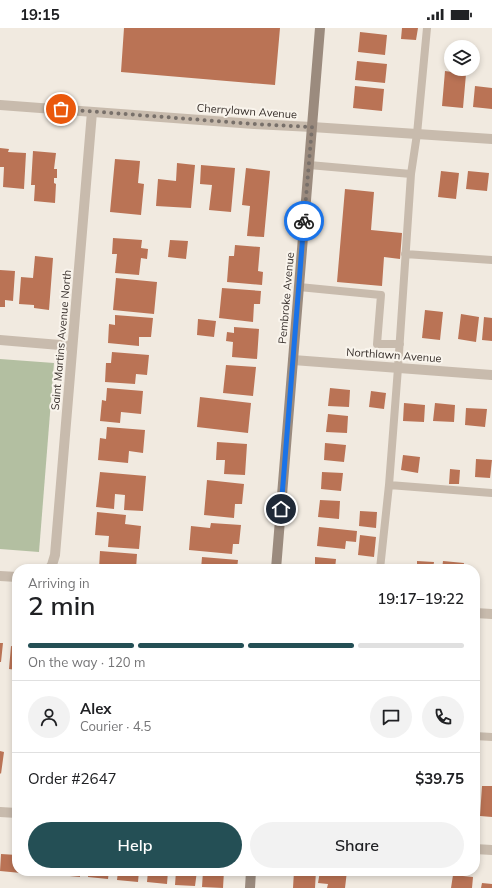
<!DOCTYPE html>
<html lang="en">
<head>
<meta charset="utf-8">
<style>
	body { margin:0; font-family:Mulish,sans-serif; background:#f2f2f2; color:#202124; height:100vh; display:flex; flex-direction:column; font-size:15px; white-space:nowrap }
	* { box-sizing:border-box; margin:0 }
	p { font-size:13px; color:#757577 }
	.icon { flex:none; width:22px; height:22px; fill:none; stroke:currentColor; stroke-width:2; stroke-linecap:round; stroke-linejoin:round }
	.map { position:relative; flex:1; overflow:hidden }
	.drawer { position:absolute; left:12px; top:536px; width:468px; height:312px; display:flex; flex-direction:column; background:#fff; border-radius:16px; box-shadow:0 2px 6px #0003 }
	.drawer>* { flex:none }
	.buttons { position:absolute; left:444px; top:12px; display:grid; gap:8px }
	.buttons a { display:grid; place-items:center; width:36px; height:36px; border-radius:50%; background:#fff; box-shadow:0 2px 6px #0003; font-size:20px }
	.pin { position:absolute; display:grid; place-items:center; width:34px; height:34px; color:#fff; margin:-17px; border:2px solid #fff; border-radius:50%; box-shadow:0 1px 4px #0007 }
	.courier { position:absolute; display:grid; place-items:center; width:40px; height:40px; margin:-20px; border:3px solid #1a73e8; border-radius:50%; background:#fff; color:#222; box-shadow:0 1px 5px #0007 }
	.summary em { font-style:normal; font-weight:600 }
	.summary div { display:flex; flex-direction:column-reverse }
	.summary { display:flex; align-items:center; justify-content:space-between; height:68px; padding:0 16px }
	h1 { font-size:26px; font-weight:600; line-height:30px }
	.bar { display:grid; grid-template-columns:repeat(4,1fr); gap:6px 4px; align-content:center; height:48px; padding:0 16px }
	.bar i { height:5px; border-radius:3px; background:#e0e0e0 }
	.bar .on { background:#244f55 }
	.bar p { grid-column:span 4 }
	.line { display:flex; align-items:center; gap:10px; padding:0 16px; border-top:1px solid #e0e0e0 }
	.line div { flex:1 }
	.round { display:grid; place-items:center; flex:none; width:42px; height:42px; border-radius:21px; background:#f2f2f2 }
	.button { display:flex; gap:8px; margin-top:auto; padding:8px 16px }
	.button a { flex:1; height:46px; border-radius:24px; background:#244f55; color:#fff; font-size:16px; font-weight:600; line-height:46px; text-align:center }
	.button a+a { background:#f2f2f2; color:#202124 }
	.status { display:flex; justify-content:space-between; align-items:center; height:28px; padding:0 20px; background:#fff; direction:ltr }
	.status svg { height:11px; fill:currentColor }
	.map>svg:first-child { display:block }
	.green { fill:#b3bfa1 }
	.building { fill:#ba7355 }
	.lines { fill:none; stroke-linecap:round; stroke-linejoin:round }
	.lane { stroke:#c8bbad; stroke-width:8 }
	.street { stroke:#c8bbad; stroke-width:10 }
	.secondary { stroke:#9b8b7e; stroke-width:10 }
	.done { stroke:#78706a; stroke-width:4; stroke-dasharray:0 7.2 }
	.route { stroke:#1a73e8; stroke-width:5 }
	.labels { text-anchor:middle; stroke-width:4; stroke-linejoin:round; paint-order:stroke }
	.street-label { font-size:11px; fill:#372f2b; stroke:#f9f4ec }
</style>
</head>
<body>
<div class="status"><b>19:15</b><svg viewBox="0 0 49 12"><path d="M0 12V9h3v3zM5 12V6h3v6zM10 12V3h3v9zM15 12V0h3v12zM26 1h20v11H26zM47 4h2v5h-2z"/></svg></div>
<div class="map">
<svg width="492" height="860" viewBox="0 0 492 860">
	<rect width="100%" height="100%" fill="#f1eae0"/>
	<path class="green" d="M0,331L54,335L39,524L0,521Z"/>
	<path class="building" d="M124,0H280L275,57L121,44Z
		M402,0H418L416,12L401,11Z
		M360,4L387,7L385,27L358,24Z
		M357,33L387,36L385,55L355,52Z
		M445,43L466,46L463,80L442,78Z
		M355,58L384,61L382,83L353,80Z
		M475,58L492,60V81L473,79Z
		M0,120L9,121L8,124L26,125L24,161L3,159L4,139H0Z
		M33,123L56,125L54,141H57V150H54V155L56,156L55,175L34,173L35,157H31Z
		M115,131L140,133L138,155L144,156L141,187L110,184Z
		M177,135L195,137L191,180L156,178L158,151L176,153Z
		M201,137L235,140L231,184L209,182L212,157L200,156Z
		M246,140L270,143L264,209L247,208L250,178L242,177Z
		M441,143L459,145L456,171L438,169Z
		M468,143L489,145L487,163L466,161Z
		M345,161L374,164L371,202L402,205L400,231L384,229L382,258L337,254Z
		M113,210L142,212L141,220L148,221L147,231L141,230L139,247L115,245L117,226H112Z
		M170,212L188,213L186,231L168,229Z
		M235,217L260,219L258,243L263,244L262,257L227,254L229,228H234Z
		M35,228L53,230L49,282L34,280V277L19,276L21,249L33,250Z
		M0,242L15,243L13,273L5,272V279H0Z
		M116,250L157,254L154,286L113,282Z
		M222,260L261,263L260,276H254L253,294L219,290Z
		M425,282L443,284L440,312L422,310Z
		M461,286L479,289L476,314L458,311Z
		M115,287L153,290L151,309H139V318L108,315L109,296L115,297Z
		M484,289L492,290V313L482,312Z
		M198,291L216,293L214,309L197,307Z
		M234,299L259,301L257,331L232,329L233,314L226,313L227,304L234,305Z
		M112,324L149,327L147,347L136,346L135,356L105,354L106,335H111Z
		M226,337L256,339L253,368L223,365Z
		M107,360L143,363L141,386L121,384L120,395L100,393L102,372L106,373Z
		M330,360L350,362L349,379L328,378Z
		M371,363L386,365L384,381L369,379Z
		M200,369L251,375L248,405L197,399Z
		M404,375L425,377L424,394L403,393Z
		M435,375L455,377L454,394L433,393Z
		M466,380L487,381L485,399L465,397Z
		M328,386L348,388L347,405L326,404Z
		M107,399L145,402L143,425L129,423L128,435L98,432L100,410L106,411Z
		M217,414L247,416L245,447L224,446L225,432H216Z
		M325,415L346,417L344,434L324,432Z
		M403,427L420,429L418,445L401,442Z
		M476,431L492,432L490,450L475,449Z
		M450,441L460,442L459,456H449Z
		M100,444L146,448L143,483L124,482L125,467L115,466L114,481L96,479Z
		M322,444L343,445L341,463L321,461Z
		M207,452L244,456L242,476H235L234,490L204,487Z
		M320,472L340,473L339,491L318,489Z
		M360,483L377,484L376,500L359,498Z
		M97,484L126,487L125,496L141,498L139,521L108,519L109,508L95,507Z
		M211,495L241,497L239,516H233L232,526L189,522L191,498L210,500Z
		M319,499L357,503L356,514L346,513L345,521L317,518Z
		M360,507L376,509L374,529L358,527Z
		M100,523L137,526L136,541H99Z
		M202,529L238,532L237,541H201Z
		M315,529L336,531L335,541H315Z
		M417,533L434,534L433,541H417Z
		M443,533L464,535L463,541H442Z
		M0,615H3L1,634H0Z
		M11,618L17,619V642L9,641Z
		M0,723L4,724L1,746L0,745Z
		M15,725L17,726V746L13,745Z
		M475,754H478L476,770H475Z
		M482,758H492V789L480,788Z
		M1,826L17,827V843H21V845L0,843Z
		M30,843H51L50,847L30,845Z
		M60,843H80V849L59,847Z
		M88,843H109L108,851L88,849Z
		M118,843H139L138,854L117,852Z
		M148,843H168L167,856L147,854Z
		M176,843H197L195,858L175,857Z
		M203,843H224L223,860L202,859Z
		M294,843H316L315,860H293Z
		M320,843H347L345,860H327L328,856L318,855Z
		M453,847L473,849L472,860H451Z
		M482,855L492,856V860H481Z"/>
	<g class="lines">
		<path class="lane" d="M309,137L411,146
			M405,226L492,232
			M299,259L381,267L377,316H400
			M389,457L492,465
			M380,541L389,457L398,340L411,146L417,106L427,0
			M475,708L492,709"/>
		<path class="street" d="M0,77L254,96L312,99L492,111
			M0,312L72,318
			M293,332L492,347
			M49,541L52,537L55,527L92,84
			M0,548L17,549
			M475,585L492,586
			M0,784L17,785
			M475,821L492,822"/>
		<path class="secondary" d="M276,541L320,0
			M250,860L251,843"/>
	</g>
	<g class="lines">
		<path class="done" d="M61,81L254,96L312,99L304,193"/>
		<path class="route" d="M281,481L304,193"/>
	</g>
	<g class="labels">
		<g class="street-label">
			<text transform="translate(247 83) rotate(4)" y="4">Cherrylawn Avenue</text>
			<text transform="translate(286 270) rotate(-85)" y="4">Pembroke Avenue</text>
			<text transform="translate(61 312) rotate(-85)" y="4">Saint Martins Avenue North</text>
			<text transform="translate(394 327) rotate(4)" y="4">Northlawn Avenue</text>
		</g>
	</g>
</svg>
<div class="buttons">
<a><svg class="icon" aria-label="layers" viewBox="0 0 24 24"><path d="M12 4l9 5-9 5-9-5zM3 14l9 5 9-5"/></svg></a>
</div>
<div class="pin" style="left:61px;top:81px;background:#ea580c"><svg class="icon" aria-label="bag" viewBox="0 0 24 24"><path d="M5 8h14l-1 12H6zM9 8a3 3 0 0 1 6 0"/></svg></div>
<div class="pin" style="left:281px;top:481px;background:#1f2937"><svg class="icon" aria-label="home" viewBox="0 0 24 24"><path d="M3 11l9-7 9 7M6 9v11h12V9"/></svg></div>
<div class="courier" style="left:304px;top:193px"><svg class="icon" aria-label="bike" viewBox="0 0 24 24"><circle cx="6" cy="16" r="4"/><circle cx="18" cy="16" r="4"/><path d="M6 16l4-8h5l3 8M10 8l3 8H6M13 5h3"/></svg></div>
<section class="drawer">
<div class="summary"><div><h1>2 min</h1><p>Arriving in</p></div><em>19:17–19:22</em></div>
<div class="bar"><i class="on"></i><i class="on"></i><i class="on"></i><i></i><p>On the way · 120 m</p></div>
<div class="line" style="height:72px"><a class="round"><svg class="icon" aria-label="person" viewBox="0 0 24 24"><circle cx="12" cy="8" r="4"/><path d="M4 21q1-7 8-7t8 7"/></svg></a><div><b>Alex</b><p>Courier · 4.5</p></div><a class="round"><svg class="icon" aria-label="chat" viewBox="0 0 24 24"><path d="M4 5h16v11H9l-5 4z"/></svg></a><a class="round"><svg class="icon" aria-label="phone" viewBox="0 0 24 24"><path d="M5 4h4l2 5-3 2q2 4 5 5l2-3 5 2v4C11 20 4 13 5 4z"/></svg></a></div>
<div class="line" style="height:52px"><div>Order #2647</div><b>$39.75</b></div>
<div class="button"><a>Help</a><a>Share</a></div>
</section>
</div>
</body>
</html>
